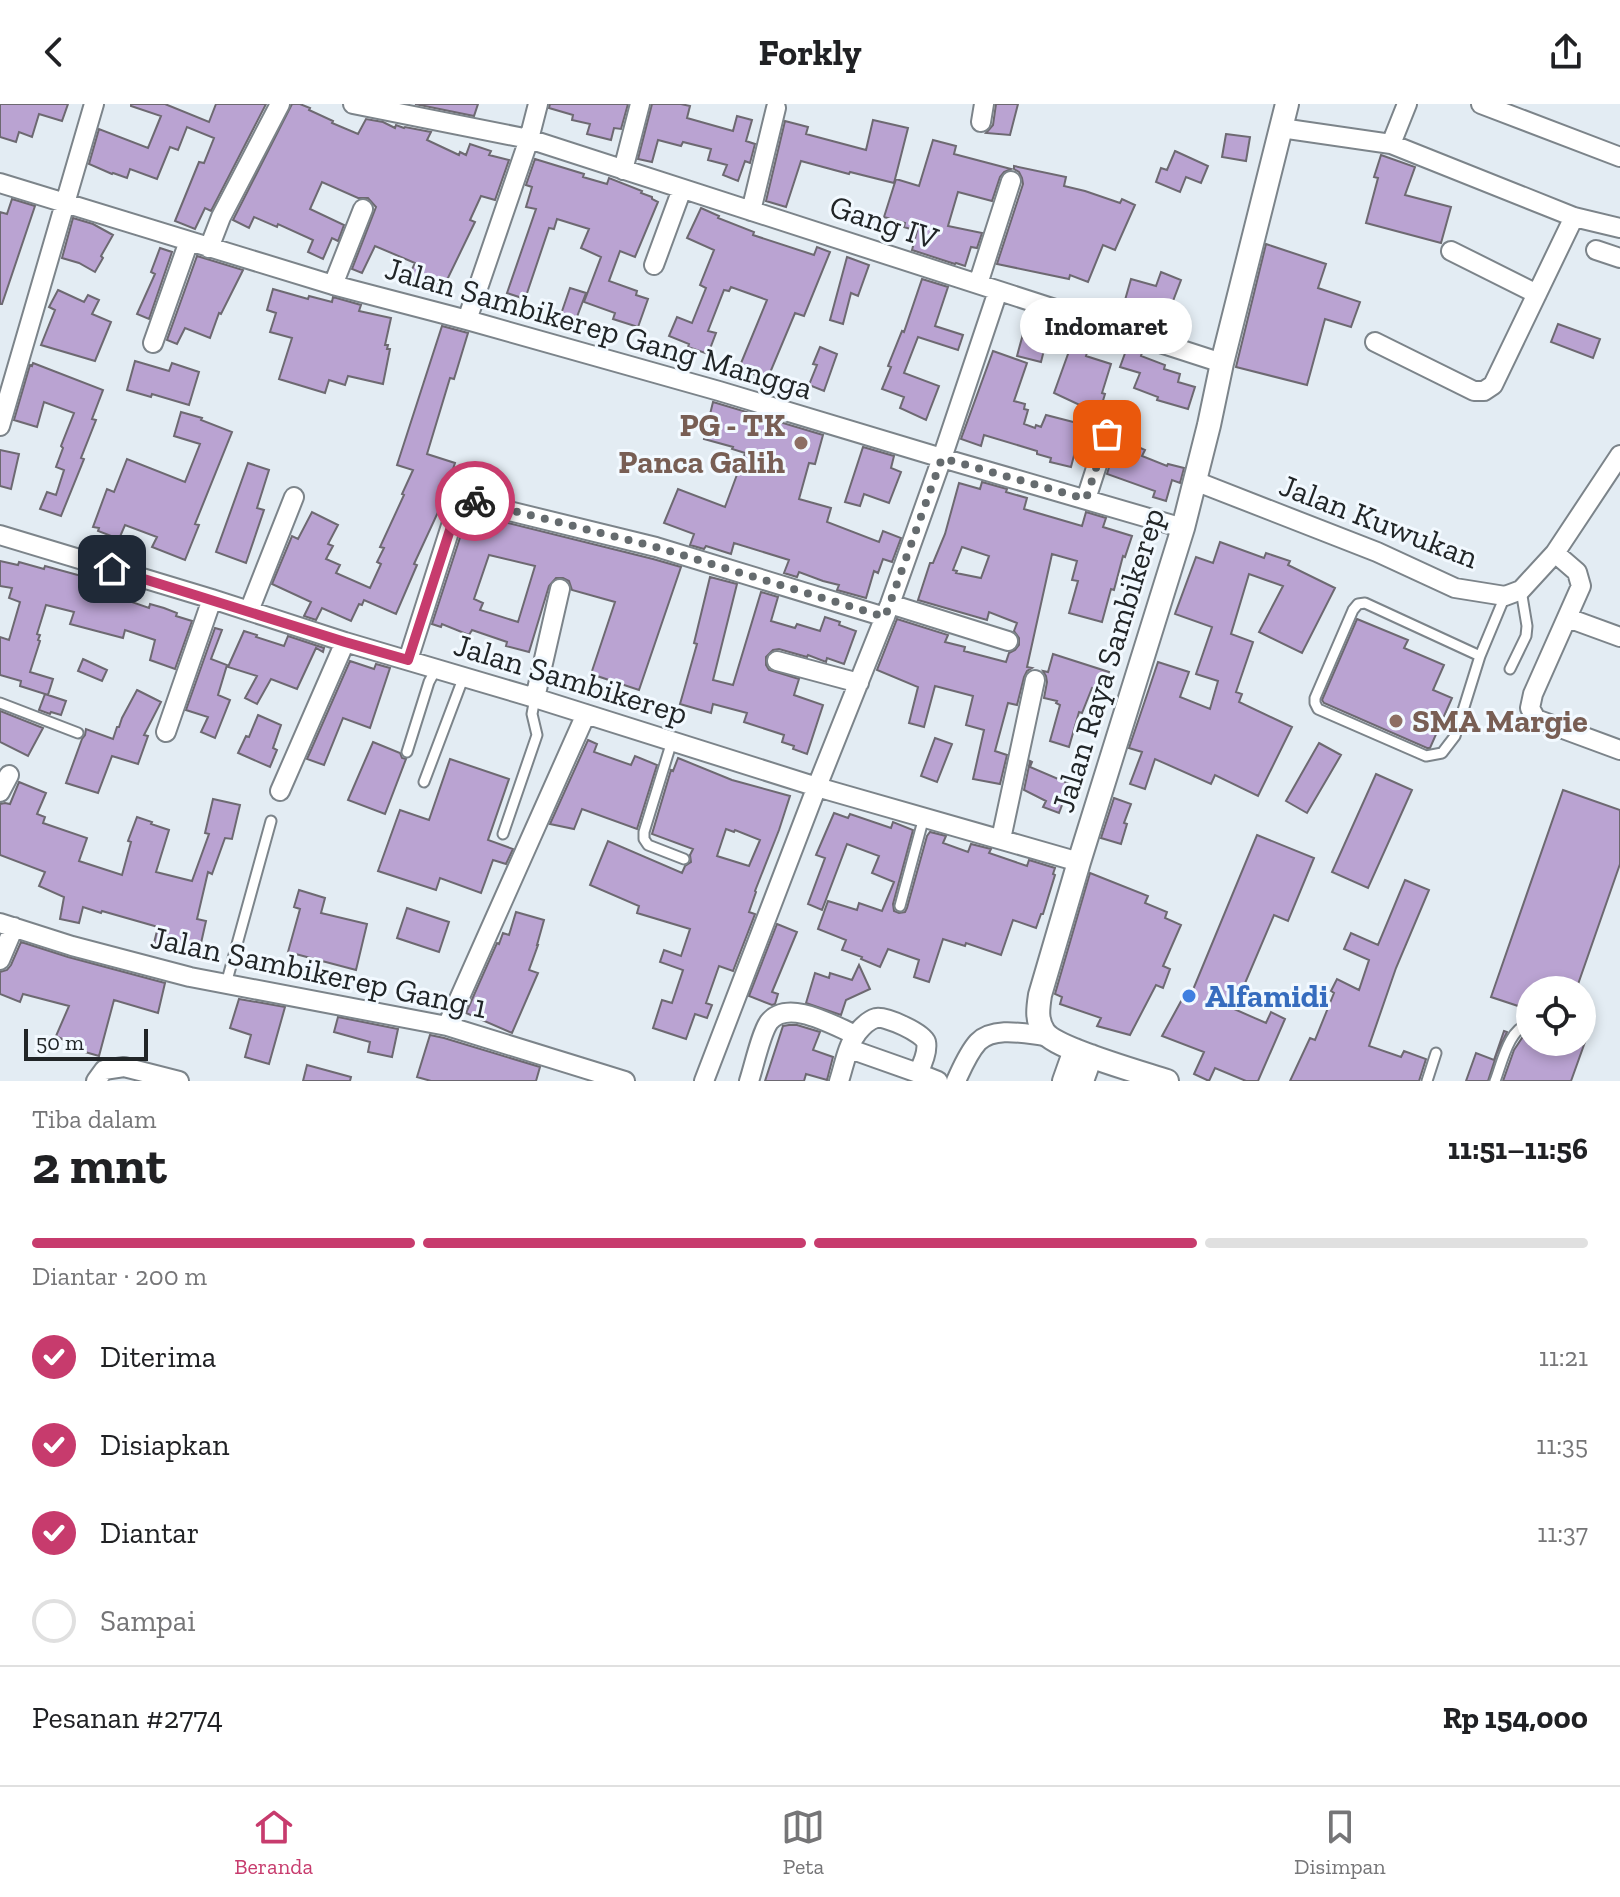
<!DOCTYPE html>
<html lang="id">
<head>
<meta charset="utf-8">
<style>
	body { margin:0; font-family:"Zilla Slab",serif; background:#f2f2f2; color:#202124; height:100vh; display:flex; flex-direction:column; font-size:30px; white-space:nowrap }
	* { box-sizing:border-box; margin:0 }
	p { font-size:26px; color:#757577 }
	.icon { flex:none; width:44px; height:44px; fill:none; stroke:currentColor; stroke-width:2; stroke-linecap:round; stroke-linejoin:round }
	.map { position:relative; height:977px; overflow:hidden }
	.sheet { display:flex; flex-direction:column; background:#fff; flex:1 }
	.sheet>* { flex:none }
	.controls { position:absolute; left:1516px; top:872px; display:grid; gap:16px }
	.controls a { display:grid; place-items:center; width:80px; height:80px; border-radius:50%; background:#fff; box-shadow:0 4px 12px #0003; font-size:40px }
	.scale { position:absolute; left:24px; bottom:20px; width:124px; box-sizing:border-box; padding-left:8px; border:4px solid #212527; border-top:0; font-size:22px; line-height:28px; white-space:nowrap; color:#212527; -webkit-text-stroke:6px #f2f9ff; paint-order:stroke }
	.pin { position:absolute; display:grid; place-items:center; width:68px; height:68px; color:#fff; margin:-34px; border-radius:16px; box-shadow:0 4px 12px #0006 }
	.courier { position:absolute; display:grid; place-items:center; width:80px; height:80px; margin:-40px; border:6px solid #c73b6d; border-radius:50%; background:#fff; color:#222; box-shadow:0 2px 10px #0007 }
	.bubble { position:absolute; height:56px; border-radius:28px; background:#fff; box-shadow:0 4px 12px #0003; font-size:26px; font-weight:800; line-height:56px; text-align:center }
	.head em { font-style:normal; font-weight:800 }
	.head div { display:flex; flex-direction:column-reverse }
	.head { display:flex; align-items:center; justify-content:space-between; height:136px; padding:0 32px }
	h1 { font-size:52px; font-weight:800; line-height:60px }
	.bar { display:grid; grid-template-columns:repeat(4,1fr); gap:12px 8px; align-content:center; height:96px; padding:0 32px }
	.bar i { height:10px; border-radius:6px; background:#e0e0e0 }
	.bar .on { background:#c73b6d }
	.bar p { grid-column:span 4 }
	.line { display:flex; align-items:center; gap:20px; padding:0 32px; border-top:2px solid #e0e0e0 }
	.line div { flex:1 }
	ol { padding:0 32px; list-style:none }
	li { display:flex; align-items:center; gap:24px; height:88px }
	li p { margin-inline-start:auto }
	li .icon { padding:8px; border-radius:50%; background:#c73b6d; color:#fff; stroke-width:4 }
	li:last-child { color:#757577 }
	li i { width:44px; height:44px; border:4px solid #e0e0e0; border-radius:50% }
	header { display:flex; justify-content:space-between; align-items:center; height:104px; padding:0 32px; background:#fff; font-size:36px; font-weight:800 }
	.tab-bar { display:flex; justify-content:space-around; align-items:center; height:112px; border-top:2px solid #e0e0e0; background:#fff; font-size:22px; color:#757577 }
	.tab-bar a { display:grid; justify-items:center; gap:4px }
	.tab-bar .on { color:#c73b6d }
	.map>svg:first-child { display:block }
	.building { fill:#baa3d2; stroke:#6d6971; stroke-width:2; fill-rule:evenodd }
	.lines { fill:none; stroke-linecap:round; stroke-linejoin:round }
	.service-casing { stroke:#7c848a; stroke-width:13 }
	.minor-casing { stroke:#7c848a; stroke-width:22 }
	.tertiary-casing { stroke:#7c848a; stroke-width:26 }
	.service { stroke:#fff; stroke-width:9 }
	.minor { stroke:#fff; stroke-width:18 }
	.tertiary { stroke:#fff; stroke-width:22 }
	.done { stroke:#656b6e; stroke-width:8; stroke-dasharray:0 14.4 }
	.route { stroke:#c73b6d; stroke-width:10 }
	.education-dot { fill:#8d6e63; stroke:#f2f9ff; stroke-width:3 }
	.shop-dot { fill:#3f7fe0; stroke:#f2f9ff; stroke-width:3 }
	.labels { text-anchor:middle; stroke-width:6; stroke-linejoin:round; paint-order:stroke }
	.street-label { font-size:32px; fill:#212527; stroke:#f2f9ff }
	.education-label { font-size:32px; font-weight:bold; fill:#785e54; stroke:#f2f9ff; text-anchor:end }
	.shop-label { font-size:32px; font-weight:bold; fill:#366cbe; stroke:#f2f9ff; text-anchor:start }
</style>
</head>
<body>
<header><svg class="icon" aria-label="back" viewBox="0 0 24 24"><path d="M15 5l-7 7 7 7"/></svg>Forkly<svg class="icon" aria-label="share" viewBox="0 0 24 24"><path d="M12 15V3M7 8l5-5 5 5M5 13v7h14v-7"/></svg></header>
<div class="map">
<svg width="1620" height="977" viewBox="0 0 1620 977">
	<rect width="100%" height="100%" fill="#e3ecf3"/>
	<path class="building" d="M0,0H68L62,17L39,10L32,33L19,28L16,38L0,33Z
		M131,0H165L209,18L216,0H266L211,107L205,104L195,125L175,117L199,58L204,59L214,34L187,23L178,46L170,43L157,75L130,65L127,74L113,69L112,70L89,60L99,25L148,44L161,12L131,2Z
		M292,0H300L310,4L309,6L333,17L332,19L358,30L366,15L383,18L395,24L396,21L404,24L405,23L431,28L427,36L459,51L460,48L466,51L470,40L491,47L489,51L509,56L495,96L481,92L470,116L475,118L447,176L440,173L434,186L408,174L415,159L375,142L362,169L352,165L376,103L368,94H358L322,78L310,105L344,121L338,137L332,134L323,155L308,148L313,136L278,120L277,123L254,113L249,124L233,116Z
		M415,0H478L474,12Z
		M550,0H628L621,25L614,24L611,36L587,30L590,20L572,16L573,11L549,4Z
		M652,0H681L690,2L687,14L733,27L737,12L752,16L746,37L755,40L750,59L745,57L738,77L723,71L727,61L708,56L711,45L683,38L681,42L658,36L652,58L638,55Z
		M996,0H1018L1010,31L986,29L993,21Z
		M873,16L908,24L894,79L850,68L849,70L801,57L786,103L766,97L785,17L808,23L806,30L866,46Z
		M1226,30L1250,33L1246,57L1222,53Z
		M933,36L956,42L954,50L1011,65L1004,68L1000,73L992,97L958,88L948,122L982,129L977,144L971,143L965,162L956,159L955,160L912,146L917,127L904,123L905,119L884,113L896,75L919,82Z
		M1175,47L1208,62L1201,79L1186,73L1180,88L1156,78L1161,64L1167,66Z
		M1381,51L1415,63L1405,91L1451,103L1441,139L1366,119L1378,74L1374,73Z
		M535,55L584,70L583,73L607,80L609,74L642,87L641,89L652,93V95L658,98L635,153L620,147L609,177L637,187L636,191L648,195L638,223L613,215L615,209L584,198L601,153L581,144L589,125L557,115L554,125L549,124L525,195L507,189L536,105L526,103L532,83L526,81Z
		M1014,62L1066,73L1064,82L1085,87L1120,99L1122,95L1135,101L1115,146L1103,141L1088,178L1070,171L1069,175L997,160L1023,80L1022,74L1019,68L1014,65Z
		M12,95L35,102L2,200H0V108L7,110Z
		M701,104L719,112L718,114L754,128L753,131L814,151L817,143L830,148L804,212L795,209L767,276L739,264L767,196L731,183L729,187L724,186L708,227L716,229L708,250L688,243L689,240L669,232L677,213L692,219L706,184L700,181L714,146L687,134Z
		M73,114L93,120L113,131L101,152L103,154L95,168L79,159L62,154Z
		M1266,140L1326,160L1318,184L1360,198L1351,223L1325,215L1307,281L1236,263Z
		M160,144L172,148L149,215L137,210L155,170L151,168Z
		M197,152L243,166L221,210L219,209L210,234L185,224L177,240L167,236Z
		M847,153L869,161L858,192L851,189L843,220L830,216Z
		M1161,168L1181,176L1165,218L1123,203L1131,175L1156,182Z
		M922,175L948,183L935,222L963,231L958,246L918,233L904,269L939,282L926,316L900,304L904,293L882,285L891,263L888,262L902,227L904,228Z
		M570,184L586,189L575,218L560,213Z
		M273,185L308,195L309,192L332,198L333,193L361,201L359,207L391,214L385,241H388L387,245H390L383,280L348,272L345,281L329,276L325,289L279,275L292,234L270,228L276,209L267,206Z
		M58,186L84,198L88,191L99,196L92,210L111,218L95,257L41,241L55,206L49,203Z
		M1026,219L1049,226L1041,258L1017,252Z
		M1558,220L1600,235L1593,254L1551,238Z
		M442,222L468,229L454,275L450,274L427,350L455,359L444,392L445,393L414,460L417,461L396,510L364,496L362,501L359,500L351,517L322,504L316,516L304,512L311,498L272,480L292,432L298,435L312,408L338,421L328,440L333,442L326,455L340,461L336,469L370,484L381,460L377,458L384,444L380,443L404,391L402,390L413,366L397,361Z
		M1077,225L1093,230L1086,252L1111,260L1102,289L1105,290L1099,310L1054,289Z
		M1128,241L1143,246L1141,252L1165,261L1164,265L1180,270L1178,278L1195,283L1188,305L1157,296L1158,293L1134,284L1140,269L1120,263Z
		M820,243L837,250L824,287L809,281L817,261L813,260Z
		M993,247L1027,259L1014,297L1025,300L1024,305L1028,306L1024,320L1035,324L1036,321L1041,323L1046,311L1085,321L1080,341L1077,340L1071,363L1050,358L1051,354L1037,350V347L984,331L981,342L961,335Z
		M135,257L169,267L172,259L199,268L189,301L152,290L151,293L127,286Z
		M33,259L103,286L92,315L96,316L81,354L84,355L61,412L40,405L47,388L56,391L64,366L56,363L63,344L61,342L74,309L44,298L37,323L14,316L30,261L32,262Z
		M713,298L823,331L815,360L809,359L799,395L831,404L827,418L879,438L883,427L901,434L892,458L883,455L878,469L874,467L866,494L837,486L839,481L823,477L799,468L797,473L784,469L789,456L734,439L731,450L706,442L704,445L690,441L694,430L664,419L678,385L725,403L745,349L732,345L733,343L704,335Z
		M181,308L202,314L201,316L232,328L195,420L199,421L185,456L152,443L157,433L125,421L119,435L98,427L99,424L93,423L107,385L114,388L127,355L185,378L200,340L174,332Z
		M1119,331L1130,334L1129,339L1145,346L1142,352L1167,362L1168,360L1184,364L1180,379L1172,376L1166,397L1153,393L1155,387L1107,370Z
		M863,343L894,352L891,364L901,368L889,399L864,390L860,402L845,398Z
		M0,346L19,350L11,385L0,382Z
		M248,359L269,366L257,404L264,406L246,459L216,448Z
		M982,378L1007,385L1006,388L1027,394L1024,405L1082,422L1086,408L1106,414L1103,423L1132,432L1125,453L1123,452L1114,486L1111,485L1102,518L1069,509L1078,477L1072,476L1077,457L1052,450L1027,563L1032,564L1027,567L1024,573L1017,601L1008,599L995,647L1007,651L1000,680L973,675L984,626L966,621L973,592L935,582L924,623L909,619L918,583L877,566L897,515L948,531L945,538L965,543L964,547L1006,558L1009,549L1015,546L1019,541V534L1014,527L1017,519L989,508L987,516L918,496L930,459H933L945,430L959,379L980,385ZM962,443L989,452L981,474L956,469L957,467L953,466Z
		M468,409L653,455L681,463L639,586L591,570L615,498L572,486L569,477L563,474H556L549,482L529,548L506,542L507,538L472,526L469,531L442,520L441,523L432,520ZM489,451L535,462L518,518L480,506L483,499L474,495Z
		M1220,438L1264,454L1266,449L1290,457L1288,461L1335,484L1302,549L1259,528L1283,482L1249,470L1231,530L1253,538L1236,588L1242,590L1239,598L1292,623L1258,692L1215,671L1211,680L1155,655L1145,685L1130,680L1142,648L1129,644L1158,558L1189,568L1180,593L1210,605L1218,577L1196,570L1212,523L1175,510L1196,453L1213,459Z
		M0,457L18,461L19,458L44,465L45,462L85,473L86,469L111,477L124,482L120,494L149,504L150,500L164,504L177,509L176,512L192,517L175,565L150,556L155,536L125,526L123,534L70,520L74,508L46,501L37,530L40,531L38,536L40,537L30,568L53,575L48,591L20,582L21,577L0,571V533L9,536L20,498L9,494L12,484L0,482Z
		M710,473L737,480L713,576L733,581L761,488L778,493L771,517L795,524L797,520L820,527L825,513L840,518L839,521L856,527L844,560L827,554L826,558L808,551L807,553L779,545L773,546L766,553V561L769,566L799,575L794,591L823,601L807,650L793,645L794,642L782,638L784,631L744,618L747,609L713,600L711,609L680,600L697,540L694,539Z
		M1357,515L1408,536L1404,544L1444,561L1433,586L1452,594L1430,644H1427L1324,599L1322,596Z
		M215,524L222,526L211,555L227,561L218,591L230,596L215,634L201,628L208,613L186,606Z
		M244,527L257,531L256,533L284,542L288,532L324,544L323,548L316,544L297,585L271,575L257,600L245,594L257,572L228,563Z
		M1053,550L1109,568L1103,588L1092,584L1082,609L1079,608L1069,643L1050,637L1060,601L1056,599L1057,597L1044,594L1047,578L1046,572L1043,567L1048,568Z
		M83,555L107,566L102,577L78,567Z
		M350,557L374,565L376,560L390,564L370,624L343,614L324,661L307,655Z
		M137,586L161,598L144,631L148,632L138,660L112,652L98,689L66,679L82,635L85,631L86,625L113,635L117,623H119L122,614Z
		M45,590L66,597L61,611L51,608L50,610L39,606Z
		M0,607L43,624L28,652L0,638Z
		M258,611L281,621L273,644L277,646L270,663L238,649L246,632L249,633Z
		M935,634L952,640L937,678L921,672Z
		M588,636L597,640L594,648L631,661L635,652L657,661L637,725L582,705L574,725L550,720Z
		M373,638L400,649L402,654L406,655L385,710L348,696Z
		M1319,639L1341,651L1307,709L1286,697Z
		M678,654L732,676L790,692L779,726L755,787L756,788L749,808L755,810L733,867L719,862L706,899L712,901L707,914L695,910L686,935L653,924L662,896L672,899L683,866L660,858L664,846L681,852L690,825L637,809L639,802L590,781L608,737L682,769L685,762L691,758L690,751L693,745L652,730L671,666L673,667ZM726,725L734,728L735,726L760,736L749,762L717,752Z
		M450,655L509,675L488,736L513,745L506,760L493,756L481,789L440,774L436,786L378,767L400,706L429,716Z
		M1030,657L1032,658L1030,663L1070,680L1059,709L1043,703L1046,697L1024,686Z
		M1376,670L1412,686L1368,784L1332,768Z
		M19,678L46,689L37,710L45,713L43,719L87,734L79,757L122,771L131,738L128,737L137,713L152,718L151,720L169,726L156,768L192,777L209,730L205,729L213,695L240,701L232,735L225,734L212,770L208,768L197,815L206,817L199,848L154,839L158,823L102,807L101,809L83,803L79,819L60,815L64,793L39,782L45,768L0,751V700L5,699L10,700Z
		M1563,686L1620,706V760L1576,886H1530V906L1491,893Z
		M1114,694L1131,700L1124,719L1127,720L1121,740L1101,734Z
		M834,709L848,714L850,710L891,724L893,718L913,726L893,800L894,807L899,809L905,808L907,804L927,732L930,728L946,732L943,739L968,748L971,740L991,745L989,749L1027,762L1029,756L1055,764L1053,770L1055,771L1043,810H1041L1036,824L1013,816L1001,851L966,839L965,842L943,835L929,878L914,873L919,856L888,845L880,863L861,855L862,853L842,846L846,836L818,825L828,797L857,806L859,799L882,807L894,778L872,769L879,752L847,740L822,806L808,800L825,754L816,751Z
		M1257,731L1314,754L1288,817L1274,811L1234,905L1266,919L1271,908L1285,915L1258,977H1246L1215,964L1209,977L1194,970L1204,948L1162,932L1185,890L1190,893Z
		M1090,769L1148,792L1145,799L1167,808L1165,814L1181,821L1163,862L1170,865L1163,884L1156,881L1130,931L1097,922L1101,914L1060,900L1062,893L1055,890Z
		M1405,776L1429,786L1396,864L1369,942L1401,953L1404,947L1426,955L1419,977H1290L1310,934L1315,936L1334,889L1331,887L1337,875L1359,886L1369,856L1344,845L1351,829L1378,841Z
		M299,786L325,794L321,809L367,820L356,866L288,848L300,805L294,803Z
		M407,804L449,818L439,848L397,834Z
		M516,808L544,816L537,841H538L529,866L538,869L512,929L466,909L497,839L499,840L503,829L509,831Z
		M777,820L797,828L772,888L778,890L775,900L772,901L749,892Z
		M21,838L68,853L165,879L158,909L114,896L99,952L71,944L72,940L56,932L69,902L23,890L20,898L0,890V868L7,866L11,861Z
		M859,861L870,885L846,896L841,911L806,899L815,869L829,874L830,869L852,876Z
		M239,895L285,903L269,960L245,953L251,931L230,924Z
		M338,913L398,925L392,953L368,948L370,938L334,928Z
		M789,921H797L820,928L813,946L833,953L827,976L806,970L804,977H765L783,922Z
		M1504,927L1507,928L1497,949L1488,977H1466L1476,949L1494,956Z
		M430,931L444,934L540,963L536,977H431L417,973Z
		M1524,931L1530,933V938H1585L1571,977H1503L1514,946Z
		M307,961L351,973L350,977H303Z"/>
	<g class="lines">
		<g class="service-casing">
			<path id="service" d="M1480,552L1365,499L1358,500L1353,506L1315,594V599L1318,605L1426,652L1442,649L1455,632L1480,552L1505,492
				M1510,565L1526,532L1527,522L1521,486
				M0,599L78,629
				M672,637L644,728V735L648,741L684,755
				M407,648L429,578L436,565
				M424,678L464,572
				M503,730L537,631L532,610L535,594
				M900,802L924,713
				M226,880L271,717
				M1427,977L1436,949
				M1495,977C1502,959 1509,923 1530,920"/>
		</g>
		<g class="minor-casing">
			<path id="minor" d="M353,0L529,35L1222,259
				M1481,0L1620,53
				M981,18L984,0
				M1281,24L1391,40L1574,113L1620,124
				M1391,40L1407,0
				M623,66L640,0
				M0,79L333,181L467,216L719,287L942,354L1183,424
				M751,107L776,4
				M209,144L221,113L280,0
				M1596,146L1620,154
				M1451,147L1537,190
				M654,161L682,85
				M978,180L1011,77
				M333,181L363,105
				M467,216L529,35L538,0
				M1375,238L1474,287H1484L1493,281L1574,113
				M153,239L189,137
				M0,322L94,0
				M1195,377L1377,448L1455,484L1505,492L1521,486L1555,449L1620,351
				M1086,395L1107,330
				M0,431L212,495L345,538L535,594L817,683L1079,758
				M1555,449L1577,468L1581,482L1533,590L1530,604L1536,615L1620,646
				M890,500L1008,537
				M249,507L294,393
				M1568,514L1620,533
				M408,556L456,406L459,398L464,396L656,443L885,513
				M777,557L859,579
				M535,594L560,485
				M166,628L212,495
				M280,687L345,538
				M0,688L9,671
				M1001,735L1035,576
				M0,819L72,842L190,873L447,922L625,977
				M0,856L14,823
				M447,922L586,610
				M850,945L918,969
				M96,977L104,966L124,963L179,977
				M704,977L816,685L890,500L942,354L998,187
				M749,977C754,962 761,929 769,918C788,894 834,922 856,931
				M839,977C844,962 847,942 857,929C861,924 869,916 876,914C886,912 923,929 926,938C928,947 922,961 918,969L938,977
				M956,977C962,964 968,949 978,938C994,922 1026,930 1046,932"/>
		</g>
		<g class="tertiary-casing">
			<path id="tertiary" d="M1064,977L1075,946
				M1082,977L1091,952
				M1167,977C1143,969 1056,945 1044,928C1036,916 1038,904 1040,891L1079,758L1183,424L1209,321L1222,259L1287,0"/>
		</g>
		<use href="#service" class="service"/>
		<use href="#minor" class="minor"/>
		<use href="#tertiary" class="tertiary"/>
	</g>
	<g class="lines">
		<path class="done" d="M475,397L656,443L885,513L942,354L1086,395L1107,330"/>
		<path class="route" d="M112,465L345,538L408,556L459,398L464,396L475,397"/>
	</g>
	<g class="education-dot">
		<circle cx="801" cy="339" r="8"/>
		<circle cx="1396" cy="617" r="8"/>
	</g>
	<circle class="shop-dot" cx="1189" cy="892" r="8"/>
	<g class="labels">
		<g class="street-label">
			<text transform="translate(884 118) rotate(18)" y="11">Gang IV</text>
			<text transform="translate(599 224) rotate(16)" y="11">Jalan Sambikerep Gang Mangga</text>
			<text transform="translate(1379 417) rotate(21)" y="11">Jalan Kuwukan</text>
			<text transform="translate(1108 556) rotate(-73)" y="11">Jalan Raya Sambikerep</text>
			<text transform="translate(571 575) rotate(17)" y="11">Jalan Sambikerep</text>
			<text transform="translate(319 868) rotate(12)" y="11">Jalan Sambikerep Gang 1</text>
		</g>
		<g class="education-label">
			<text x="785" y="332">PG - TK<tspan x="785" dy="37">Panca Galih</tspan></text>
			<text x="1412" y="628" text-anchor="start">SMA Margie</text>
		</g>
		<g class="shop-label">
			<text x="1205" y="903">Alfamidi</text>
		</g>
	</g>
</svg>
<div class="controls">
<a><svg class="icon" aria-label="locate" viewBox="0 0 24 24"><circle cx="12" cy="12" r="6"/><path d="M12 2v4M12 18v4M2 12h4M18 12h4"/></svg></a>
</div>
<div class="scale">50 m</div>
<div class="pin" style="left:1107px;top:330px;background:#ea580c"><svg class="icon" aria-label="bag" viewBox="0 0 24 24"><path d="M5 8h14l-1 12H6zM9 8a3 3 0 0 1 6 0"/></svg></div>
<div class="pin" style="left:112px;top:465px;background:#1f2937"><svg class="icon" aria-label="home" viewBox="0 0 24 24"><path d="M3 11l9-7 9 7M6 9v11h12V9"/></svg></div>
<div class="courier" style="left:475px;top:397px"><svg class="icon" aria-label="bike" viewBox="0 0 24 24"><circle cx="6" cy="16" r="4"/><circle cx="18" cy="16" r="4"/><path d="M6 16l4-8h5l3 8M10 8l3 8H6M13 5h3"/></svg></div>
<div class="bubble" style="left:1020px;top:194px;width:172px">Indomaret</div>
</div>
<section class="sheet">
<div class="head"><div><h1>2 mnt</h1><p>Tiba dalam</p></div><em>11:51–11:56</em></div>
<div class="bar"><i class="on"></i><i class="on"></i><i class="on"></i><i></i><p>Diantar · 200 m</p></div>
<ol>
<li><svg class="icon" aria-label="check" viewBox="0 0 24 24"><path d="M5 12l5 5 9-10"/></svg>Diterima<p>11:21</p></li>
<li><svg class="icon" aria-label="check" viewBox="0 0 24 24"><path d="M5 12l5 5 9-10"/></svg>Disiapkan<p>11:35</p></li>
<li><svg class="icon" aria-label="check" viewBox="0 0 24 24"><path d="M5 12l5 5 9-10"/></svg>Diantar<p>11:37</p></li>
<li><i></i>Sampai</li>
</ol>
<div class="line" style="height:104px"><div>Pesanan #2774</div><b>Rp 154,000</b></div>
</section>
<nav class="tab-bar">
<a class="on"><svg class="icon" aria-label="home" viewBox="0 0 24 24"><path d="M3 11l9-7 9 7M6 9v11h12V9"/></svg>Beranda</a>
<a><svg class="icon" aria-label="map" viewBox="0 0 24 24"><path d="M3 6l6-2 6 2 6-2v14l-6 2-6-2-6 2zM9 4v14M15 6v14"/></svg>Peta</a>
<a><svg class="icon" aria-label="saved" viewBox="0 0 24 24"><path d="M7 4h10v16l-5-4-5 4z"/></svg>Disimpan</a>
</nav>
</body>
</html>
